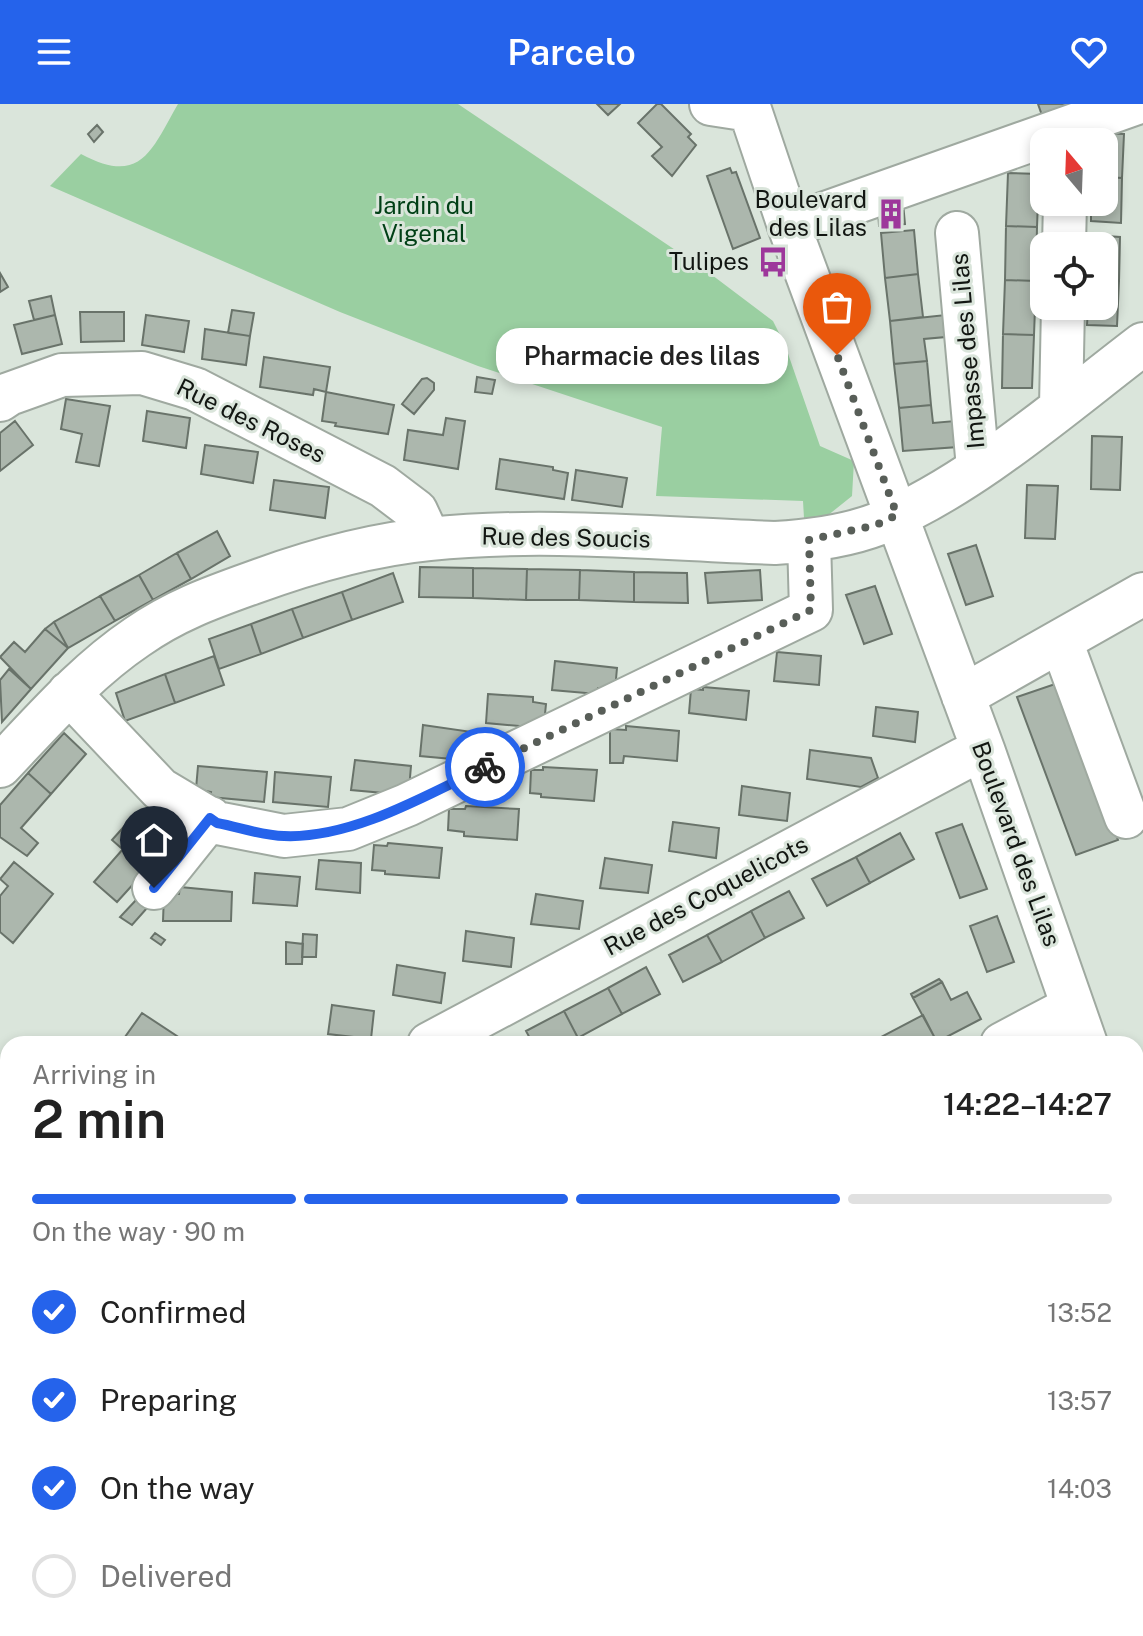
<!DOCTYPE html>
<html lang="en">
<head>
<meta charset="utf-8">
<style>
	body { margin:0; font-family:"Public Sans",sans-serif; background:#f2f2f2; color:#222; height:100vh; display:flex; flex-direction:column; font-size:30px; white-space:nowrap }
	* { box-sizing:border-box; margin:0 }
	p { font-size:26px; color:#767676 }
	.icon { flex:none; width:44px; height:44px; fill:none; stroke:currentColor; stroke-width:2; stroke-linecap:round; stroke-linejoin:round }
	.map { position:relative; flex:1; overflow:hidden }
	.sheet { position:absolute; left:0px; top:932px; width:1144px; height:600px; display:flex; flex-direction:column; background:#fff; border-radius:24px 24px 0 0; box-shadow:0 4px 12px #0003 }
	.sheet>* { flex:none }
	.needle { width:52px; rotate:341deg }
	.controls { position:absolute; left:1030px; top:24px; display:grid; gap:16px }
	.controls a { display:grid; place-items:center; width:88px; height:88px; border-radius:16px; background:#fff; box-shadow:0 4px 12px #0003; font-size:40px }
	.pin { position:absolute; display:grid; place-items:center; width:68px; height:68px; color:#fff; margin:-82px -34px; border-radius:50% 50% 50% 0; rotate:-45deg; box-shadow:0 0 8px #0007 }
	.pin .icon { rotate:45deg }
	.courier { position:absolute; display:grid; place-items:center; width:80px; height:80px; margin:-40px; border:6px solid #2563eb; border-radius:50%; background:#fff; color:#222; box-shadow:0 2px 10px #0007 }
	.bubble { position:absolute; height:56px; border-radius:24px; background:#fff; box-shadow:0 4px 12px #0003; font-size:26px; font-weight:600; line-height:56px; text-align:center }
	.headline em { font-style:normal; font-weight:600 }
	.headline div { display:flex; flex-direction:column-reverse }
	.headline { display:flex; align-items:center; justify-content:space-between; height:136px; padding:0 32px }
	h1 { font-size:52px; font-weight:600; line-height:60px }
	.bar { display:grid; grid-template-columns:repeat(4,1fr); gap:12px 8px; align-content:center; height:96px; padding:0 32px }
	.bar i { height:10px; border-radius:6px; background:#e0e0e0 }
	.bar .selected { background:#2563eb }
	.bar p { grid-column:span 4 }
	ol { padding:0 32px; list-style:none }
	li { display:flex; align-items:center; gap:24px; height:88px }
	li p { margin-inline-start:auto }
	li .icon { padding:8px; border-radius:50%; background:#2563eb; color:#fff; stroke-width:4 }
	li:last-child { color:#767676 }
	li i { width:44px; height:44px; border:4px solid #e0e0e0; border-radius:50% }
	header { display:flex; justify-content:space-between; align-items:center; height:104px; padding:0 32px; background:#2563eb; color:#fff; font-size:36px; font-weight:600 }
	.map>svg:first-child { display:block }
	.green { fill:#9acfa1 }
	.building { fill:#acb7ad; stroke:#69736a; stroke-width:2 }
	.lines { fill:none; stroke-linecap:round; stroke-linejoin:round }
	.minor-casing { stroke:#9fa9a0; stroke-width:46 }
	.major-casing { stroke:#9fa9a0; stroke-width:48 }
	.minor { stroke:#fff; stroke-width:42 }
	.major { stroke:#fff; stroke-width:44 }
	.done { stroke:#585e58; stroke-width:8; stroke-dasharray:0 14.4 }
	.route { stroke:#2563eb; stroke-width:10 }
	.labels { text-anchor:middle; stroke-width:6; stroke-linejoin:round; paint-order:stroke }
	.poi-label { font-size:24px; fill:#121612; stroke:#dae5db; text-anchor:end }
	.park-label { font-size:24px; fill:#014016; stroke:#dae5db }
	.street-label { font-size:24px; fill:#121612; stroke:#dae5db }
</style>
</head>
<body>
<header><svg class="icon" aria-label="menu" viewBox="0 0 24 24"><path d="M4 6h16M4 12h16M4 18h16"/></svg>Parcelo<svg class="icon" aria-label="heart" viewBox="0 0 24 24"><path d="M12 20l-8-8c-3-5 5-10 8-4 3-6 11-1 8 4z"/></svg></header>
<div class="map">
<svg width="1143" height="1532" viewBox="0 0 1143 1532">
	<rect width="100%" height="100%" fill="#dae5db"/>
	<path class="green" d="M178,0H458L708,168L773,217L785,241L820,342L854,357L852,392L827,412L804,414L803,397L656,392L662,323L478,262L340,208L50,82L81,50C141,82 151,47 178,0Z"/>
	<path class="building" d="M597,0H620L608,11Z
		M657,0H661L691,30L688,33L696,41L672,72L652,52L662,43L638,19Z
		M1038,0H1086L1045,20Z
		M97,21L103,28L94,38L88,30Z
		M1094,29L1124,30L1122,74L1104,73V38H1094Z
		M730,64L732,69L736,68L760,134L733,145L707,72Z
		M1008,69L1039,70L1037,123L1006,122Z
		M1104,73L1122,74L1121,119L1091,117V98H1104Z
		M903,99L905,120L879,122L878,101Z
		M1006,122L1037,123L1036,177L1005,176Z
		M914,126L918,170L885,174L881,129Z
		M1090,131L1120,133L1119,177H1104V142H1090Z
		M0,169L8,183L0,188Z
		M918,170L923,213L890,217L885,174Z
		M1005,176L1036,177L1034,231L1003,230Z
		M1104,177H1119L1117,222L1087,221L1088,202H1104Z
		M51,192L55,211L34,216L29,197Z
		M232,206L254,209L250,232L228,229Z
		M80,208H124V237L81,238Z
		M955,210L957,232L924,235L927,257L894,260L890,217Z
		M55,211L62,240L22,250L14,221Z
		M146,211L189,217L184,248L142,241Z
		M205,225L250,232L246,261L202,255Z
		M1003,230L1034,231L1032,284H1002Z
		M264,253L330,263L326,288L314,285L313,291L260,283Z
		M927,257L931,301L899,304L894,260Z
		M477,273L495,276L492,290L475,288Z
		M427,274L434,279V286L414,310L402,300L422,275Z
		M326,288L394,301L388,330L335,322L336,319L322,317Z
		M66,295L110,302L99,362L76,358L82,330L61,325Z
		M931,301L933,319L955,317L958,343L903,347L899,304Z
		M147,307L190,314L186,344L143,337Z
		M446,314L465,317L458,365L404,356L408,326L443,331Z
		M15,317L33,341L0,367V329Z
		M1092,332L1122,333L1120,386L1091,385Z
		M205,341L258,348L253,379L201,370Z
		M500,355L553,363V366L568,369L564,395L496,385Z
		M576,366L627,374L622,403L572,396Z
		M274,376L329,383L325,414L270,406Z
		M1027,381L1058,382L1055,435L1025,434Z
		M217,427L230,452L191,475L177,449Z
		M976,441L993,492L966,501L948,450Z
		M177,449L191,475L153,496L139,471Z
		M420,463L473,464V494L419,493Z
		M473,464L527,465L526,496L473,494Z
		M527,465L580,466L579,496H526Z
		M580,466L634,468V498L579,496Z
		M760,466L762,496L708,499L705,469Z
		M634,468L687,469L688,499L634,498Z
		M393,469L403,498L352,516L342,488Z
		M139,471L153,496L115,517L100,492Z
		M875,482L892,530L864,540L846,491Z
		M342,488L352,516L303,534L292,505Z
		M100,492L115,517L68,544L54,518Z
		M292,505L303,534L261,550L251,520Z
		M54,518L68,544L45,525Z
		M251,520L261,550L219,565L209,535Z
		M45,525L68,544L31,585L0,553L14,538L25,548Z
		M777,548L821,552L819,581L774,577Z
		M214,552L224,581L175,599L165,570Z
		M555,557L617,564L615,586L598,584L597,590L552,586Z
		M9,565L31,585L2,618L0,576Z
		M165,570L175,599L125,617L116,589Z
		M1061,578L1118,736L1076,751L1017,593Z
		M703,583L749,587L746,616L689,609L691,585L703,586Z
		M488,590L533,593V598L546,600L544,620L531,623L486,619Z
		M876,603L918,608L915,638L873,632Z
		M423,621L479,629L477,652L463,656L420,652Z
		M626,622L679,627L677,657L624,652L623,659H610V625L626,626Z
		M64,629L86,650L51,690L28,669Z
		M810,646L871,654L878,674L861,683L807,675Z
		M355,656L411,662L409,685L395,690L351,686Z
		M198,662L267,668L264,698L210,693L211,688L196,685Z
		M543,663L597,666L594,697L541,693V690L530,689L531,666H543Z
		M275,668L331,673L328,703L273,698Z
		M28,669L51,690L21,724L38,739L27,752L0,733V701Z
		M742,682L790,689L787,717L739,711Z
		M466,702L519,705L517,736L464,732V728L448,726L449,705H465Z
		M153,711L176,731L146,766L112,736L129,717L139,727Z
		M673,718L719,724L716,754L669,747Z
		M962,720L987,785L960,794L936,729Z
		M900,729L914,755L870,779L856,753Z
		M388,739L442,744L439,774L385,770V767L372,766L374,741L387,742Z
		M123,745L146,766L117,798L94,778Z
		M856,753L870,779L827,802L812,775Z
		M605,754L652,761L648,789L600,784Z
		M319,756L361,759L360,789L316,785Z
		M14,758L53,790L13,839L0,828V792L8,782L0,775Z
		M255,769L300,773L297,802L253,799Z
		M180,783L232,788L231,817H163L164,790H179Z
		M789,787L804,814L765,834L751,807Z
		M536,790L583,797L579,825L531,820Z
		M137,795L147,804L132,821L120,813Z
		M751,807L765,834L722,858L707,831Z
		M997,812L1014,858L987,868L970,822Z
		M466,827L514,834L511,863L463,857Z
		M155,829L165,836L161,841L151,834Z
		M303,830L317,831L316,853H302Z
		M707,831L722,858L683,878L669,851Z
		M286,838L303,840L302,860H286Z
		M397,861L445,869L441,899L393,891Z
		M646,863L660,890L622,910L608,884Z
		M939,875L942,878L913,894L911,890Z
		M942,878L951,896L967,888L981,915L937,938L913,894Z
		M608,884L622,910L578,934L564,907Z
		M332,901L374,907L371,935L328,930Z
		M564,907L578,934L567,940H533L526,927Z
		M142,909L189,940H136L125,933Z
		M923,911L937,938L933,940H883L879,934Z
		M8,1349V1388L4,1394L0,1391V1363Z
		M1136,1354H1139L1141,1376H1136Z
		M8,1388V1486L0,1481V1401Z
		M0,1481L8,1486V1492L0,1505Z
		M8,1492V1514L0,1509Z
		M24,1524H311L307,1532H38Z
		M686,1524H741L739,1532H689Z
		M741,1524H780L777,1532H749L740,1529Z
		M780,1524H807L804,1532H777Z
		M807,1524H845L842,1532H804Z
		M1068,1524H1119V1532H1068Z"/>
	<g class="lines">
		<g class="minor-casing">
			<path id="minor" d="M711,0L750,6
				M748,0L789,122L984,648L1086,940
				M789,122L1134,0
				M957,129L978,364
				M1064,142L1065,98
				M0,296L9,290L62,271L142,269L195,285L383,382L416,407L429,435
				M1061,302L1063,202
				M1061,537L1126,713
				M69,589L160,685L217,719L284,732L348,725L407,701L811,506L809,436
				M963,592L1143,490
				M0,662C43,617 85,568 137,533C174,507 210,494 252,479C309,458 368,441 429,435C543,423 661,435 775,439C809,437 847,432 878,420C970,383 1064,300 1143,240
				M154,784L210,714
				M429,940L963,655L984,648
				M1002,940L1072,903
				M1136,1014L1143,1016
				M1136,1320L1143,1317
				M457,1524L459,1532
				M889,1524L897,1532
				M604,1532L623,1524
				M949,1532H950"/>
		</g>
		<g class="major-casing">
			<path id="major" d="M1136,1119L1143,1106
				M1136,1175L1143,1161
				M918,1532L922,1524"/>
		</g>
		<use href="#minor" class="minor"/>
		<use href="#major" class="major"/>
	</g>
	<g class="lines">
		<path class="done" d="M485,663L811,506L809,436L876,421L897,411L837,251"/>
		<path class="route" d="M154,784L210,714L217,719C239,723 262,732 284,732C351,735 425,692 485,663"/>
	</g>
	<defs>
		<g id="building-bare" transform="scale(2.4)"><path d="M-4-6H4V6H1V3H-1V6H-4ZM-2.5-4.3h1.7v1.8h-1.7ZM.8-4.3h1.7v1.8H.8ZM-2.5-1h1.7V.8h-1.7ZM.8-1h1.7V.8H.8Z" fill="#9d379b" stroke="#dae5db" stroke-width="2.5" paint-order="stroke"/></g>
		<g id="bus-bare" transform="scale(2.4)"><path d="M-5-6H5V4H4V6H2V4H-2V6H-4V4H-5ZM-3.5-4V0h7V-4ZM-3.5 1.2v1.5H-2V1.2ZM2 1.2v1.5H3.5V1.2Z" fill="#9d379b" stroke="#dae5db" stroke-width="2.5" paint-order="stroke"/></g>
	</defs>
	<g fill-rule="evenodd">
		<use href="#building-bare" x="891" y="110"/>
		<use href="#bus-bare" x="773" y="158"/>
	</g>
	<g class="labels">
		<g class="poi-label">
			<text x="867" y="104">Boulevard<tspan x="867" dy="28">des Lilas</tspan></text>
			<text x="749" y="166">Tulipes</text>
		</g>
		<g class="park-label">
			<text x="424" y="110">Jardin du<tspan x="424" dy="28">Vigenal</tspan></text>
		</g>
		<g class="street-label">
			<text transform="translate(968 247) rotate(-95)" y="8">Impasse des Lilas</text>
			<text transform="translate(251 317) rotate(26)" y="8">Rue des Roses</text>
			<text transform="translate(566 434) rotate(1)" y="8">Rue des Soucis</text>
			<text transform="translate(1016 740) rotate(70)" y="8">Boulevard des Lilas</text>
			<text transform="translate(706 792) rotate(-28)" y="8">Rue des Coquelicots</text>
		</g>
	</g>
</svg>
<div class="controls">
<a><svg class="needle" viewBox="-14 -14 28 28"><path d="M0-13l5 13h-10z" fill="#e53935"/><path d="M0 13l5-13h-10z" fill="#767676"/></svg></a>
<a><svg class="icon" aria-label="locate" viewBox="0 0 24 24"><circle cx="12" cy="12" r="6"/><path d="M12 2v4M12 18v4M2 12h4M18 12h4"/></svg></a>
</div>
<div class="pin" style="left:837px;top:251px;background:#ea580c"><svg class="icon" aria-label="bag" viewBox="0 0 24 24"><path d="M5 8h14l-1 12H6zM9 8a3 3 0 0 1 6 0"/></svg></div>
<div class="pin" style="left:154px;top:784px;background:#1f2937"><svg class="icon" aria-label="home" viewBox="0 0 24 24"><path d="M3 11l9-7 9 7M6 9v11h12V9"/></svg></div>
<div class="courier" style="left:485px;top:663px"><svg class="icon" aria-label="bike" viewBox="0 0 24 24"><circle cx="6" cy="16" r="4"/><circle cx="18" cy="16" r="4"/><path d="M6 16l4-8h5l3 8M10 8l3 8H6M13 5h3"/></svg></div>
<div class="bubble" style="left:496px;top:224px;width:292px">Pharmacie des lilas</div>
<section class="sheet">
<div class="headline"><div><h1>2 min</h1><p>Arriving in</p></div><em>14:22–14:27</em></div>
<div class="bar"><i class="selected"></i><i class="selected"></i><i class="selected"></i><i></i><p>On the way · 90 m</p></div>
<ol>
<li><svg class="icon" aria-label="check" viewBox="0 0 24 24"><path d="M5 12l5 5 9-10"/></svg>Confirmed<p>13:52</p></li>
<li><svg class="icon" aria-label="check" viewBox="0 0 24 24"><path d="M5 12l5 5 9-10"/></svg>Preparing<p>13:57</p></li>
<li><svg class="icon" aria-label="check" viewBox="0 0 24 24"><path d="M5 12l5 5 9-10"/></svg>On the way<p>14:03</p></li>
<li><i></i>Delivered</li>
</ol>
</section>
</div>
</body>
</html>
